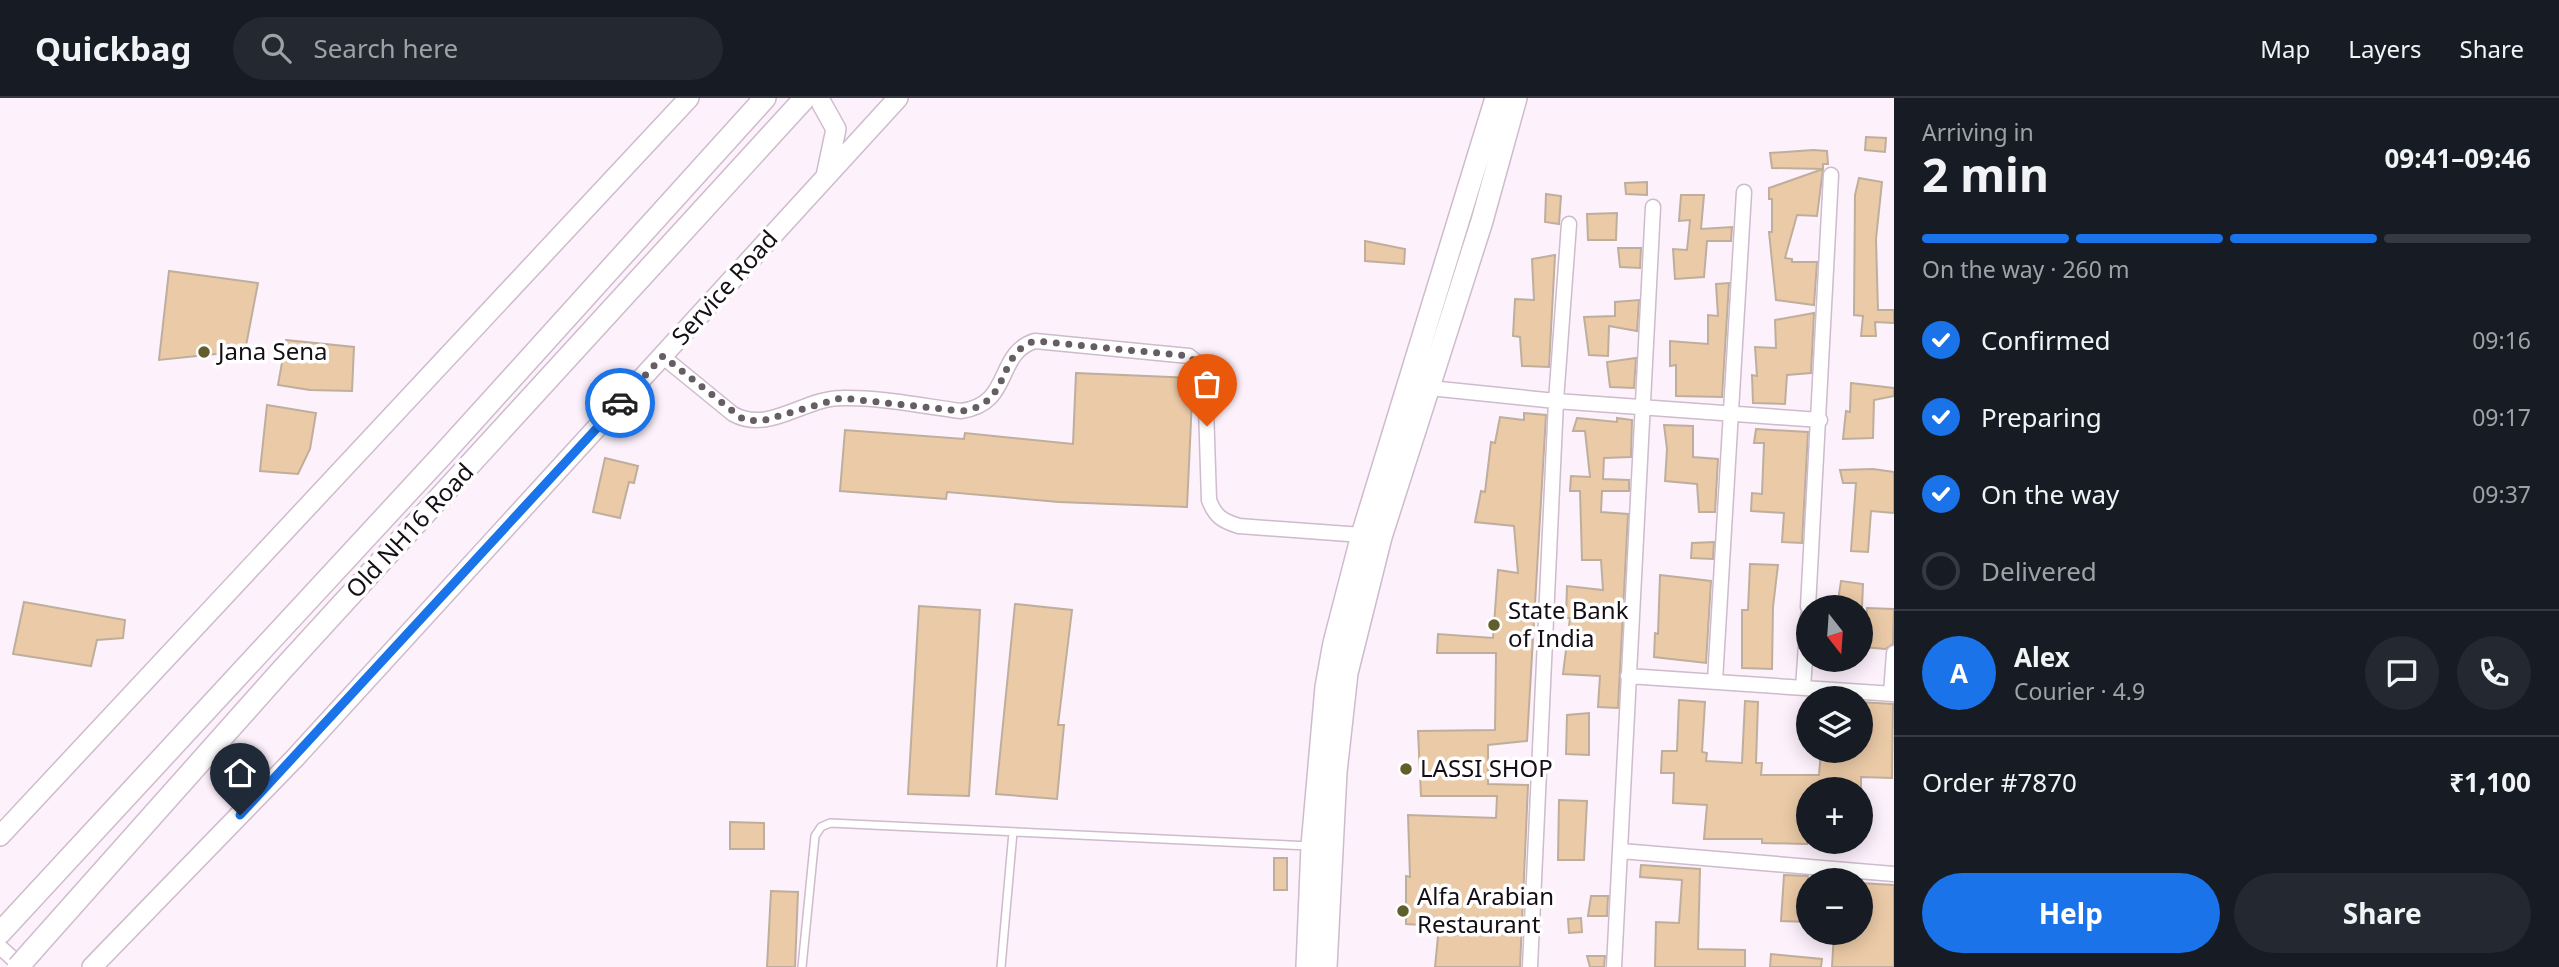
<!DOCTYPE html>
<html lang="en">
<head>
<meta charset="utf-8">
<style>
	body { margin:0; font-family:"Noto Sans",sans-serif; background:#242831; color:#f1f3f6; height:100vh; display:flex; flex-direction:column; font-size:26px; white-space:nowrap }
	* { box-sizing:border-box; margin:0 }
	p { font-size:23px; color:#9ea1a6 }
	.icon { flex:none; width:38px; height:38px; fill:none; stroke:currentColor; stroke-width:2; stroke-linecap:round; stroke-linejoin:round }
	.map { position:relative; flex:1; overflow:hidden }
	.side { display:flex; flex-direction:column; background:#171b24; width:665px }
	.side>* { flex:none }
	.needle { width:46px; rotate:163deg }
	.buttons { position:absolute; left:1796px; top:497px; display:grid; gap:14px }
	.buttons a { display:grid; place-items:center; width:77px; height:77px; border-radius:50%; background:#171b24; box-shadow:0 4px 18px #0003; font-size:35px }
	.pin { position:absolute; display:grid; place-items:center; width:60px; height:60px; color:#fff; margin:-72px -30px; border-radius:50% 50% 50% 0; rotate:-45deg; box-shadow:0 0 7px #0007 }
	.pin .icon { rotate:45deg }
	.courier { position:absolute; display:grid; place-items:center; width:70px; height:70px; margin:-35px; border:5px solid #1a73e8; border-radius:50%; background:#fff; color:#222; box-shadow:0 2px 9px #0007 }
	.headline em { font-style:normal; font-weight:700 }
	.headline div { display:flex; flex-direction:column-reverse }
	.headline { display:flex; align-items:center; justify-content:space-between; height:119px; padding:0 28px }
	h1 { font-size:46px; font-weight:700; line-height:52px }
	.bar { display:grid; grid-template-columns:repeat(4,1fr); gap:10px 7px; align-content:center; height:84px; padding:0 28px }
	.bar i { height:9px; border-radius:5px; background:#363941 }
	.bar .active { background:#1a73e8 }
	.bar p { grid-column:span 4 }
	.line { display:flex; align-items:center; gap:18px; padding:0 28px; border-top:2px solid #363941 }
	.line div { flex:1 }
	.round { display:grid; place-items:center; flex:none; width:74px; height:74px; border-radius:37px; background:#242831 }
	ol { padding:0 28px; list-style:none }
	li { display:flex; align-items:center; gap:21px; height:77px }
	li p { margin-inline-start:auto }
	li .icon { padding:7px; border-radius:50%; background:#1a73e8; color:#fff; stroke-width:4 }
	li:last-child { color:#9ea1a6 }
	li i { width:38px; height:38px; border:4px solid #363941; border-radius:50% }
	.cta { display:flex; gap:14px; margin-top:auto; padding:14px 28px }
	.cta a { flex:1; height:80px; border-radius:42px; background:#1a73e8; color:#fff; font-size:28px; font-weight:700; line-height:80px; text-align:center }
	.cta a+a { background:#242831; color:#f1f3f6 }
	header { display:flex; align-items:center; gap:42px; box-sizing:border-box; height:98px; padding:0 35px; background:#171b24; border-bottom:2px solid #363941 }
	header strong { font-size:33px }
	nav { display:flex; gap:38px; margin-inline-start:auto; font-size:24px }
	.search { width:490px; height:63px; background:#242831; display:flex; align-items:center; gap:18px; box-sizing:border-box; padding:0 24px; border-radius:38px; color:#9ea1a6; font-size:26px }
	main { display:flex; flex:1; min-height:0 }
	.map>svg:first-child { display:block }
	.building { fill:#ebcaa7; stroke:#bfae9c; stroke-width:2 }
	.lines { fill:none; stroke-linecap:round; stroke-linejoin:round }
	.lane-casing { stroke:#cebbcc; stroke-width:10 }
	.street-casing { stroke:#cebbcc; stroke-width:17 }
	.secondary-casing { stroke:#cebbcc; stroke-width:22 }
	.primary-casing { stroke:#cebbcc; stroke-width:24 }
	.lane { stroke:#fff; stroke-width:7 }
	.street { stroke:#fff; stroke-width:14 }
	.secondary { stroke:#fff; stroke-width:19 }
	.primary { stroke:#fff; stroke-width:21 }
	.primary-bridge-casing { stroke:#cebbcc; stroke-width:24; stroke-linecap:butt }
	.primary-bridge { stroke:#fff; stroke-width:21 }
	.done { stroke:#665d65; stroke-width:7; stroke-dasharray:0 12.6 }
	.route { stroke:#1a73e8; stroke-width:9 }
	.poi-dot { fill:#615e2b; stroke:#fff; stroke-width:2.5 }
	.labels { text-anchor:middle; stroke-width:7; stroke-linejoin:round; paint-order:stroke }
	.street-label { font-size:24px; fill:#150e14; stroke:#fff }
	.poi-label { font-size:24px; fill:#150e14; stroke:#fff; text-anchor:start }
</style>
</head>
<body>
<header>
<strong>Quickbag</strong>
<div class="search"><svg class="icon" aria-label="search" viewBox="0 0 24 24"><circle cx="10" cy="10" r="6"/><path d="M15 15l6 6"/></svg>Search here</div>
<nav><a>Map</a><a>Layers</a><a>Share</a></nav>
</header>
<main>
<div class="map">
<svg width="1894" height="869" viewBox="0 0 1894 869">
	<rect width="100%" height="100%" fill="#fdf1fc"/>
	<path class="building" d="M1866,39L1886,40L1885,54L1865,52Z
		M1813,52L1827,53L1828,66H1823V71L1772,70L1770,55Z
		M1823,71L1817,118L1797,117L1785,160L1792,161V164H1817L1814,207L1776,202L1769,134H1772V101H1769V90Z
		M1859,80L1882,84L1876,141L1878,212H1894V225L1875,224L1876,238H1861L1863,218L1854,217L1855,97Z
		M1647,84V97L1626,96L1625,85Z
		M1546,96L1561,98L1559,126L1545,124Z
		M1681,97H1704L1701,131L1732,129L1731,143H1707L1704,179L1675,181L1673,151L1687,152L1690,122L1679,123Z
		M1617,115L1616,142H1588L1587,116Z
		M1365,143L1405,151L1404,166L1365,163Z
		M1618,150H1641L1640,170L1620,169Z
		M1555,157L1549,269L1522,268L1520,239L1513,238L1515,201L1534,202L1532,161Z
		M169,173L258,185L245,253L159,262Z
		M1729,185L1722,299L1676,298V267L1670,268V243L1708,246V217L1718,218L1716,186Z
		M1639,202L1637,233L1609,228L1608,258L1589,257L1584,219L1615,218V204Z
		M1814,215L1811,275L1787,277L1785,306L1753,305L1752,277L1757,278L1755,249L1776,250L1775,222Z
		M286,242L354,249L352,293L310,292L278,287Z
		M1636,260L1634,290L1610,289L1607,264Z
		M1076,275L1193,280L1187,409L1059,404L947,394L946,401L840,393L845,332L964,341L965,335L1073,346Z
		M1851,285L1894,290V298L1874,302L1873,340L1843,341L1846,313L1850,314Z
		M267,307L316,315L310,351L298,376L260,373Z
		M1524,315L1546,317L1527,643L1488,647V686L1528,687L1520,869H1435L1439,828L1406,826V778L1410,779L1408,717L1496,720L1497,698H1421L1418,633L1495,632L1496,555H1437L1438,536L1493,540L1498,472L1518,475L1514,428L1475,424L1481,393L1485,394L1491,344L1495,345L1500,319L1524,322Z
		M1577,320L1617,324V320L1632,322L1631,359L1604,360L1603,381L1629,382V393H1602L1601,414L1628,416L1618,610L1598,609L1600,578L1563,576L1570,520H1566L1567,488L1603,492L1601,462H1582L1580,393H1570L1571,378L1590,379L1585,333H1573Z
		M1664,327L1693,328V359L1718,361L1715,414H1699L1697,386L1665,383L1667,351Z
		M1756,331L1808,334L1802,445L1782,444L1784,415L1751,413L1752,395L1762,396L1764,345H1754Z
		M605,360L638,368L634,385L629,384L620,420L593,414Z
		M1873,371L1894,374V415L1871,413L1868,454L1851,453L1856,385H1843L1840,372Z
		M1714,444L1713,461L1691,460L1692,445Z
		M1750,466L1778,467L1773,509L1772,571L1742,570V512H1748Z
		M1660,477L1711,483L1706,565L1654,559L1655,535L1658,536Z
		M1841,483L1863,486L1862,509H1837Z
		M24,504L125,522L123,540L97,542L91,568L13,556Z
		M1015,506L1072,512L1058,627H1064L1057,701L996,696Z
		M919,508L980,512L969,698L908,696Z
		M1867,510L1894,511L1893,546L1885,551L1864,549Z
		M1679,602L1705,604L1702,654L1707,655L1706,663L1742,665L1745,603L1758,604L1756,665H1762L1761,677H1819L1821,653H1860V604L1893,606L1892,680L1861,679V691H1808L1807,746L1762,745V741H1704L1707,707L1673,705L1674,675H1661L1662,653H1677Z
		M1589,615V657L1566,656L1567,617Z
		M1559,702L1587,703L1584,762H1558Z
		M730,724L764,725V751H730Z
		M1274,760H1287V792H1274Z
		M1641,767L1700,771L1698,851L1745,852V869H1655L1656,824L1679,825L1682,782L1640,779Z
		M1784,777L1808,778V824L1781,823Z
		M1860,785L1894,787V869H1832L1834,835H1860Z
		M771,793L798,794L795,869H767Z
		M1591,798H1608L1607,818H1588Z
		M1581,820L1582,834L1569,835L1568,821Z
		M1771,856L1822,861L1821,869H1770Z
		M1587,858H1605L1604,869H1590Z"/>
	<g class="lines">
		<g class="lane-casing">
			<path id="lane" d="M802,869L815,738L821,729L830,725L1309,748
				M1001,869L1013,734"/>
		</g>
		<g class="street-casing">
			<path id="street" d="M662,258L733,316C769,336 804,300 842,300C880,299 922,308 961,313C1013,306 995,255 1035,243L1189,258L1200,267L1205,278L1209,402C1215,418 1222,423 1239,428L1362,437
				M1420,289L1556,303L1820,322
				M1808,509L1831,77
				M1628,578L1894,596
				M1715,583L1744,94
				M1803,590L1808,518
				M1891,596L1894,555
				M1621,753L1894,776
				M0,849L22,869
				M1530,869L1556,303L1569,126
				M1614,869L1653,109"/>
		</g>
		<g class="secondary-casing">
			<path id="secondary" d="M822,6L836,31L826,78
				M0,738L689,0
				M92,869L295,660L898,0"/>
		</g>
		<g class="primary-casing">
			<path id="primary" d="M0,835L445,354L765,0
				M32,853L281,573L805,0
				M1307,869L1312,748L1326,589L1334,545L1362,437L1496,0
				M1326,869L1336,674L1347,575L1381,439L1482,123L1516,0"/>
		</g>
		<use href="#lane" class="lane"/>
		<use href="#street" class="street"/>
		<use href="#secondary" class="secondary"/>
		<use href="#primary" class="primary"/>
		<g class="primary-bridge-casing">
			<path id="primary-bridge" d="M18,869L32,853"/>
		</g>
		<use href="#primary-bridge" class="primary-bridge"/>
	</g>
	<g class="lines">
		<path class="done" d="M620,305L663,258L744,322L762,323L841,300L961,313C1013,307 995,255 1035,243L1189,258C1210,276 1206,301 1207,328"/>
		<path class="route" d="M240,717L620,305"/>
	</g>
	<g class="poi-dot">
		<circle cx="204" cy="254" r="7"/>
		<circle cx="1494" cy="527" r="7"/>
		<circle cx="1406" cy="671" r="7"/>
		<circle cx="1403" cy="813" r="7"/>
	</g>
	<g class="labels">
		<g class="street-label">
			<text transform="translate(725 190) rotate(-48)" y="8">Service Road</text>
			<text transform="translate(410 433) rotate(-47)" y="8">Old NH16 Road</text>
		</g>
		<g class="poi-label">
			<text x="218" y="262">Jana Sena</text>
			<text x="1508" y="521">State Bank<tspan x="1508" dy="28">of India</tspan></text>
			<text x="1420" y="679">LASSI SHOP</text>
			<text x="1417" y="807">Alfa Arabian<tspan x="1417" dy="28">Restaurant</tspan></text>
		</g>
	</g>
</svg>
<div class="buttons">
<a><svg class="needle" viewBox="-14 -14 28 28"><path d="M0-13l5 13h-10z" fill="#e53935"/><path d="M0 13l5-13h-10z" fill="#9ea1a6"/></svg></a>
<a><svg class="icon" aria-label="layers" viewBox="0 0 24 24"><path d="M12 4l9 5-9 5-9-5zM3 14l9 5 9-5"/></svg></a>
<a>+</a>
<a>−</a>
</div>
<div class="pin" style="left:1207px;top:328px;background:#ea580c"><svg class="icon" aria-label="bag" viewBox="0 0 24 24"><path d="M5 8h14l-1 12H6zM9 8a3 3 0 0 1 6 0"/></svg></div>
<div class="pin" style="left:240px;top:717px;background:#1f2937"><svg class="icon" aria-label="home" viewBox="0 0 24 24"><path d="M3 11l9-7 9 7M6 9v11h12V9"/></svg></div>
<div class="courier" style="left:620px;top:305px"><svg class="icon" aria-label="car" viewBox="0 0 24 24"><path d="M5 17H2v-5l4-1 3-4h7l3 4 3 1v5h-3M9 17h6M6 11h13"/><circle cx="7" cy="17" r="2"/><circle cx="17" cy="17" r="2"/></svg></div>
</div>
<section class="side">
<div class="headline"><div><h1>2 min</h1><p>Arriving in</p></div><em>09:41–09:46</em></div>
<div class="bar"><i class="active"></i><i class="active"></i><i class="active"></i><i></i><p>On the way · 260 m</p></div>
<ol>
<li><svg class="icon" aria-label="check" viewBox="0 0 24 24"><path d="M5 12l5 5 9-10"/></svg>Confirmed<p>09:16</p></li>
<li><svg class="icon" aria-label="check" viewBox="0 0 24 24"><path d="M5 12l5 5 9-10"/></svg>Preparing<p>09:17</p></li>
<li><svg class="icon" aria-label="check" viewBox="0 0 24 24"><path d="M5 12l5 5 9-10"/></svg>On the way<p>09:37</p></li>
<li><i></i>Delivered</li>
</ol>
<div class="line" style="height:126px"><b class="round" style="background:#1a73e8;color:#fff">A</b><div><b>Alex</b><p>Courier · 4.9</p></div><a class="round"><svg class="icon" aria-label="chat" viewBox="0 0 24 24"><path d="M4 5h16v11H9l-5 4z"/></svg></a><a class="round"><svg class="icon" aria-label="phone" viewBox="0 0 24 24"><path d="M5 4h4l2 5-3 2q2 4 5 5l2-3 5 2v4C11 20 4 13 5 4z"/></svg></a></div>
<div class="line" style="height:91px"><div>Order #7870</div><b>₹1,100</b></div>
<div class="cta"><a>Help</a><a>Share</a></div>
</section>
</main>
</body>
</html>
